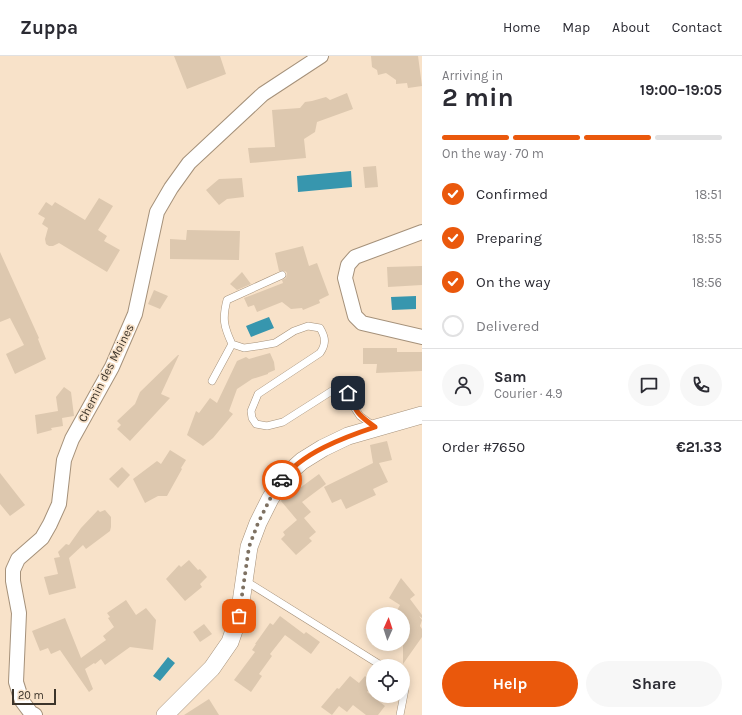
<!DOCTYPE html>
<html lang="en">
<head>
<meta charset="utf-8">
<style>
	body { margin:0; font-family:Karla,sans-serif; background:#f7f7f7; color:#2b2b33; height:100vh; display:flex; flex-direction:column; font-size:15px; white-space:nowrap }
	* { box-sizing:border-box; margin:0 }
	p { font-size:13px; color:#7c7c81 }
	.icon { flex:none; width:22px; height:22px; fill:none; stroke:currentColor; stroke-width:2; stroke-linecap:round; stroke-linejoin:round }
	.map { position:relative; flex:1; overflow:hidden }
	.side { display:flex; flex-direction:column; background:#fff; width:320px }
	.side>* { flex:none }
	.needle { width:26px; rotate:3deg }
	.tools { position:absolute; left:366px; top:551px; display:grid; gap:8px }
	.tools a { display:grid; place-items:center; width:44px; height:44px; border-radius:50%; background:#fff; box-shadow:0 2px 10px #0003; font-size:20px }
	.scale { position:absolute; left:12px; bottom:10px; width:44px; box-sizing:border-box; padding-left:4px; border:2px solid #3c342a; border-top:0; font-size:11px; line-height:14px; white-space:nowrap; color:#3c342a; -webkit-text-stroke:3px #f8e2c9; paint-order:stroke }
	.pin { position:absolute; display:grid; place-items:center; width:34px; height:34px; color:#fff; margin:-17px; border-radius:8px; box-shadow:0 2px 6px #0006 }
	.courier { position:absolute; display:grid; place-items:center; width:40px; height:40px; margin:-20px; border:3px solid #ea580c; border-radius:50%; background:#fff; color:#222; box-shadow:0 1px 5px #0007 }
	.head em { font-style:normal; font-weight:700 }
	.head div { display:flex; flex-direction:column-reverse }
	.head { display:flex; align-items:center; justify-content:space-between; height:68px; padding:0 20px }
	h1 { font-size:26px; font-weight:700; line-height:30px }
	.bar { display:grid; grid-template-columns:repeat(4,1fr); gap:6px 4px; align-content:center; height:48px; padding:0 20px }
	.bar i { height:5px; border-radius:3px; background:#e1e1e2 }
	.bar .current { background:#ea580c }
	.bar p { grid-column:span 4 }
	.line { display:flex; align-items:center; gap:10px; padding:0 20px; border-top:1px solid #e1e1e2 }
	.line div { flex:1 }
	.round { display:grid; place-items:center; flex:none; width:42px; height:42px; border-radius:21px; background:#f7f7f7 }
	ol { padding:0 20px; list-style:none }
	li { display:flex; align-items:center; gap:12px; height:44px }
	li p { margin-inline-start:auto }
	li .icon { padding:4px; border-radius:50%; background:#ea580c; color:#fff; stroke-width:4 }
	li:last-child { color:#7c7c81 }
	li i { width:22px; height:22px; border:2px solid #e1e1e2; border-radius:50% }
	.action { display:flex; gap:8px; margin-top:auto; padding:8px 20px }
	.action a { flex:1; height:46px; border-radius:24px; background:#ea580c; color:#fff; font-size:16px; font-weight:700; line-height:46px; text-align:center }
	.action a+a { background:#f7f7f7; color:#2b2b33 }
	header { display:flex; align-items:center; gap:24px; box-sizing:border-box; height:56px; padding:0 20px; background:#fff; border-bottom:1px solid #e1e1e2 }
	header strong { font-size:19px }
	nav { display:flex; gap:22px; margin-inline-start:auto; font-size:14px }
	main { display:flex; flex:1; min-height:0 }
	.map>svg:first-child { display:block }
	.water { fill:#3796ae }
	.building { fill:#ddc8af }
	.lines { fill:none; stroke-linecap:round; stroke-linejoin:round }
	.service-casing { stroke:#a5917a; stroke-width:8 }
	.minor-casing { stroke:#a5917a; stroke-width:16 }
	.tertiary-casing { stroke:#a5917a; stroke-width:18 }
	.service { stroke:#fff; stroke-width:7 }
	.minor { stroke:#fff; stroke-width:14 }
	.tertiary { stroke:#fff; stroke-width:17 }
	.done { stroke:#7e7162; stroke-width:4; stroke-dasharray:0 7.2 }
	.route { stroke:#ea580c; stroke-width:5 }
	.labels { text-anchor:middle; stroke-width:3.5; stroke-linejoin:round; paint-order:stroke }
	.street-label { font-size:12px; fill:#3c342a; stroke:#f8e2c9 }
</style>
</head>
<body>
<header>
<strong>Zuppa</strong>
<nav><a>Home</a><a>Map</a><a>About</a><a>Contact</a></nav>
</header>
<main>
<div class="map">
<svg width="422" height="659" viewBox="0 0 422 659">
	<rect width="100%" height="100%" fill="#f8e2c9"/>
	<path class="water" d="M351,115L352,131L298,136L297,120Z
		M416,240V253L392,254L391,241Z
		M269,261L274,272L251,281L246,270Z
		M168,601L175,607L160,625L153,620Z"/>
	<path class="building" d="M174,0H220L226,18L187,33Z
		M371,0H418L422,30L408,32L407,27L396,28V24L386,17L378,19L377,14L372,11Z
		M347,37L353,53L317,66L315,76L304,83L306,102L250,107L248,92L275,91L272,54L300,52L305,46L312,45L326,41L330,44Z
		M376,110L378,131L365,132L363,111Z
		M242,122L244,141L227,143L219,149L206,134L219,123Z
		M99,142L113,150L98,174L107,180L104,185L120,194L107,216L59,187L53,190H49L46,188L45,183L48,172L42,168L45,162L38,158L46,146L52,150L55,146L85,164Z
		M187,174L240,175L239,204L170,203V183L186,184Z
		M303,190L309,210L317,207L329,239L319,244L320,247L303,254L302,252L291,253L282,246L257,256L254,249L248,251L244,242L283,227L282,224L286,222L287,217L285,215H279L275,197Z
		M0,196L39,282L38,283L46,303L15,318L6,298L24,289L10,262L0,266Z
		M422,210V229L388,231L387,211Z
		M242,216L251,228L237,234L230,228Z
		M154,234L168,240L160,253L148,248Z
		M363,292H397V296H422V315L376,317L377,308H363Z
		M270,297L274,306L275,314L268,317V318L252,323L237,333L229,355L233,358L213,382L203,390L187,379L196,355L199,357L210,342L217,347L237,305L246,301L249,303Z
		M178,299H179L161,338L170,342L130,385L117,373L121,369L117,365L135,348L140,336Z
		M64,331L71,336L74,360L62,362L63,370L51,372L52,374L37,378L35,359L58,355L56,341Z
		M387,385L392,404L379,407L388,426L373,433L376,439L346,453L341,443L332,447L324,431L373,407L370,389Z
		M170,394L186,404L181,412L182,413L167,440H158L145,447L133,423L157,405L161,408Z
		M122,411L130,419L118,432L109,423Z
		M0,417L25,449L10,460L0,448Z
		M319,418L326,428L302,446L311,456L304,462L316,476L309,482L312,485L296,499L281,483L285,479L283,476L297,464L281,445L289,432L293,437Z
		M98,454L100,456L105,454L111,461V471L110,475L86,493L83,489L69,502L76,532L49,539L44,521L58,518L54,502L60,501L58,496L66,488L69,489L81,472Z
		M189,504L198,514L200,513L207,521L200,528L202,531L185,545L166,523L179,509L181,511Z
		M401,522L415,539L410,543L422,559V562L419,560L422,564L420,570L422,573V581L403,608V558H395L400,549L389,542Z
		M126,544L136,559L146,552L156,564L153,594L130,591L105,609L101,603L95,608L94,607L85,613L93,633L89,636L60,594L51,598L48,592L40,595L32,575L65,562L81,602L106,584L103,580L114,571L108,562L110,561L107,557Z
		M280,560L304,578L306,576L320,586L311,598L285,579L270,598L272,600L259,618L262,620L251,636L234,624L255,596L252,594L256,588H255L270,567L273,569Z
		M204,568L212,578L200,586L193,576Z
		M350,620L359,627L365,620L373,627V629L367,636L385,650L378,659H366L353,649L347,656L339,650L332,659L321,651L337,632L339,633Z
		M209,643L219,659H184Z"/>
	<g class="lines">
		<g class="service-casing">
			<path id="service" d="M232,288C224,271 222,263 227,244L282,219
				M212,325L232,288L244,292L258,290L275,287L294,275L308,270L320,272C326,282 326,288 320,297L258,338L251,355L252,362L256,368L267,370L283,366L338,331L347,337L354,351L360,360L375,371
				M244,524L382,610
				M400,659L405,633L403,629"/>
		</g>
		<g class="minor-casing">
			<path id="minor" d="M422,176L355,201L348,209L345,222L355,260L362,267L422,281
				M35,659L31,657L22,645L16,626L19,557L13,525V514L18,503L42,482L50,468L59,448L64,404L72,383L112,311L135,258L157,156L171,132L189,107L263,38L321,0"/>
		</g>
		<g class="tertiary-casing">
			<path id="tertiary" d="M165,659L212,612L230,586L239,560L249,491L258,467L270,443L284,421L302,405L323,392L348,380L422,359"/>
		</g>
		<use href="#service" class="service"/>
		<use href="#minor" class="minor"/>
		<use href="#tertiary" class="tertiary"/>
	</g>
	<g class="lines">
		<path class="done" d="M239,560L249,491L258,467L270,443L282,424"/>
		<path class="route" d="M282,424C301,397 345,381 375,371C358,359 356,356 348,337"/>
	</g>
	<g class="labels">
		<g class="street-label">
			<text transform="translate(106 317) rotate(-63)" y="4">Chemin des Moines</text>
		</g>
	</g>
</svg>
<div class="tools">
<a><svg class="needle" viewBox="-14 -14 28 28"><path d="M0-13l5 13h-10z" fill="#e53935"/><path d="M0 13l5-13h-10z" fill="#7c7c81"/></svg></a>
<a><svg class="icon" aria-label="locate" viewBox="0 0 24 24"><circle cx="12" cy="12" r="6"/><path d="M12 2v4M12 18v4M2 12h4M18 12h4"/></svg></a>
</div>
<div class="scale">20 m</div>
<div class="pin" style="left:239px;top:560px;background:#ea580c"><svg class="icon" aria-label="bag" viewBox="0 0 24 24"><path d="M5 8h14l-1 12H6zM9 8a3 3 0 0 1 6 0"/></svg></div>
<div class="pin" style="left:348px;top:337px;background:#1f2937"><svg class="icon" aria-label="home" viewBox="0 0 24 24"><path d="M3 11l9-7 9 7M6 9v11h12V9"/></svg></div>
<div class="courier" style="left:282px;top:424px"><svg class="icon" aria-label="car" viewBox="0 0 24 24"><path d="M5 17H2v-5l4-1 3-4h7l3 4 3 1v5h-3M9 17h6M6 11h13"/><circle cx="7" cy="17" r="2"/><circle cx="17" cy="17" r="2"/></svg></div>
</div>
<section class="side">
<div class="head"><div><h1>2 min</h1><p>Arriving in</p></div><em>19:00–19:05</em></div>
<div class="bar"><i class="current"></i><i class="current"></i><i class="current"></i><i></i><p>On the way · 70 m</p></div>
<ol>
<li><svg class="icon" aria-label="check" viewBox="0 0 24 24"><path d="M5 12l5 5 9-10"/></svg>Confirmed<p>18:51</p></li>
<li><svg class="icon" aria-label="check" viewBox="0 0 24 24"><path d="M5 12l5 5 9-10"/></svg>Preparing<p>18:55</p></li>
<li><svg class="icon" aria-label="check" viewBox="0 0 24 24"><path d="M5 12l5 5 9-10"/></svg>On the way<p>18:56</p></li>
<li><i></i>Delivered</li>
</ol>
<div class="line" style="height:72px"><a class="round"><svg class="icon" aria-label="person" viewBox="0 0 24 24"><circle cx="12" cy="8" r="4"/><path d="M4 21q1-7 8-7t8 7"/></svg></a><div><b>Sam</b><p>Courier · 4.9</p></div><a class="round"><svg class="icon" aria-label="chat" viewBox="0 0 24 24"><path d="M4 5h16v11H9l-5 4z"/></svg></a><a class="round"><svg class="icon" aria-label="phone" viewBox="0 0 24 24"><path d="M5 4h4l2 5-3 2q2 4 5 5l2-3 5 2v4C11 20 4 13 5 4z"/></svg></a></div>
<div class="line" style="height:52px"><div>Order #7650</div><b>€21.33</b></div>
<div class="action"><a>Help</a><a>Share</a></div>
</section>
</main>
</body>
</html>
